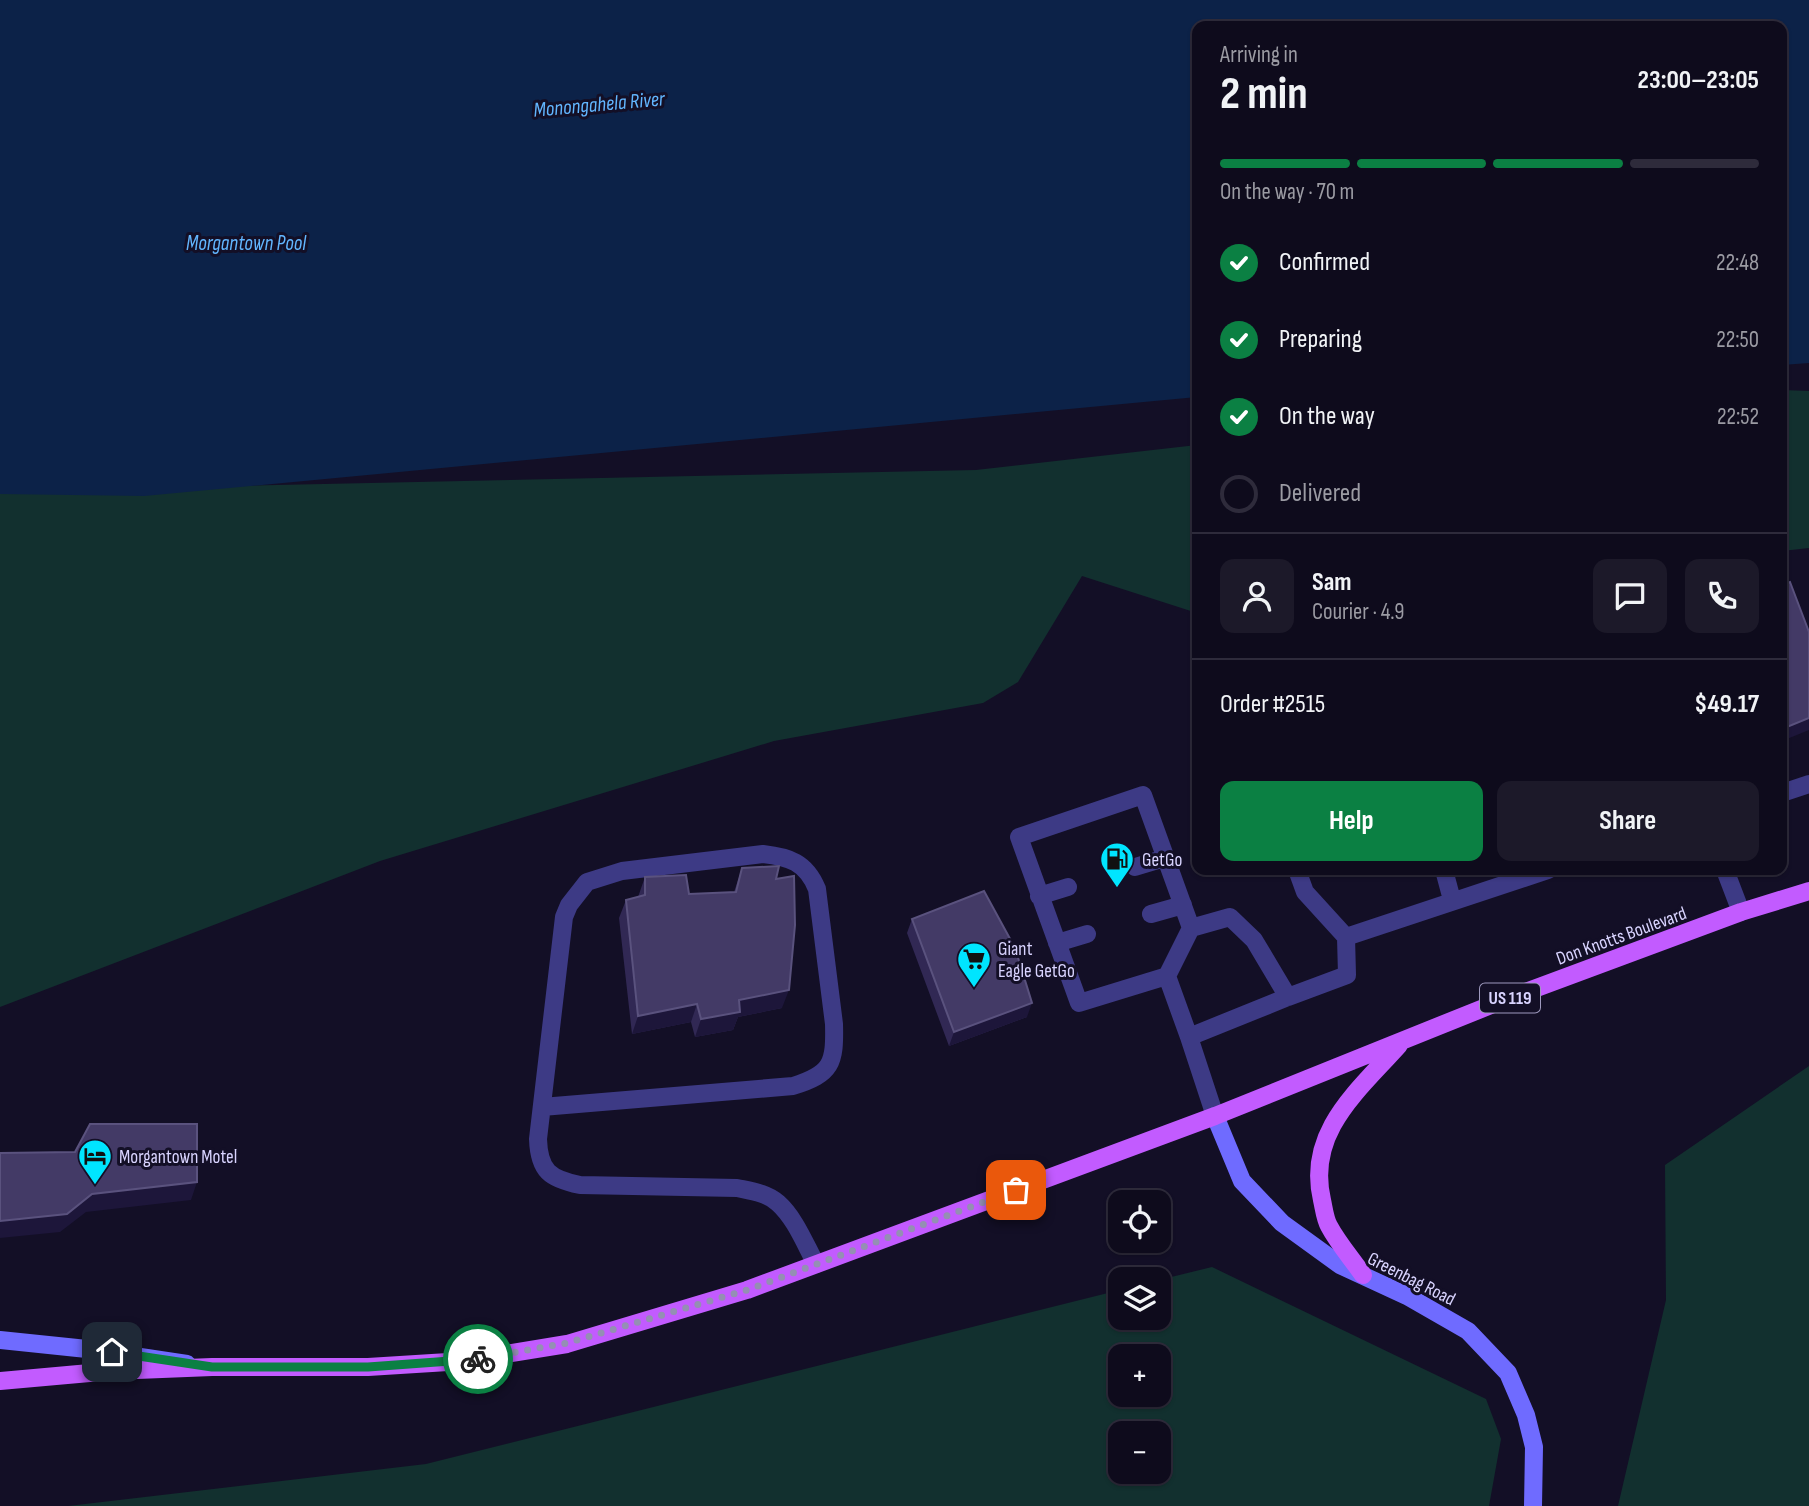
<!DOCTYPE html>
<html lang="en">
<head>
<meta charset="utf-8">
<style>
	body { margin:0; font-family:"Sofia Sans Condensed",sans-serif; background:#1c1929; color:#f1f3f6; height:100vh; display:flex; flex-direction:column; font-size:26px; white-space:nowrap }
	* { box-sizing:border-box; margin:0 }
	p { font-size:23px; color:#9b9ba3 }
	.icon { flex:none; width:38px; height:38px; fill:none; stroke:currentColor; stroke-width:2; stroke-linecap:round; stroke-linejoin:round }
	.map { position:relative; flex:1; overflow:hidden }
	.details { position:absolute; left:1192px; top:21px; width:595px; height:854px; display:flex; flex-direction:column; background:#0e0b1c; border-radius:14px; box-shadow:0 2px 5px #0004,0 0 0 2px #2e2b3b }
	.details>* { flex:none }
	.buttons { position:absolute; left:1108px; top:1190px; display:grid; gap:14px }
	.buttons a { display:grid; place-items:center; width:63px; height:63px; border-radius:14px; background:#0e0b1c; box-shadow:0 2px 5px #0004,0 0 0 2px #2e2b3b; font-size:35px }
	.pin { position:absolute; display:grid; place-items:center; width:60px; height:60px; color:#fff; margin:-30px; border-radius:14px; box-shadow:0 4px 10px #0006 }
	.courier { position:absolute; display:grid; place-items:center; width:70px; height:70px; margin:-35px; border:5px solid #0b8043; border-radius:50%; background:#fff; color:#222; box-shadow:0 2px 9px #0007 }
	.headline em { font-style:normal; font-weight:700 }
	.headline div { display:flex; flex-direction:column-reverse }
	.headline { display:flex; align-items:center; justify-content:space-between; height:119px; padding:0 28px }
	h1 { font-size:46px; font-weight:700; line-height:52px }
	.bar { display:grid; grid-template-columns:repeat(4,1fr); gap:10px 7px; align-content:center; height:84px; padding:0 28px }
	.bar i { height:9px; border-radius:5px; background:#2e2b3b }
	.bar .active { background:#0b8043 }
	.bar p { grid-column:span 4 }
	.line { display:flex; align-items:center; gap:18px; padding:0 28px; border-top:2px solid #2e2b3b }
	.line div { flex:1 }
	.round { display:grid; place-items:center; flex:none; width:74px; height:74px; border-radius:14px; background:#1c1929 }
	ol { padding:0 28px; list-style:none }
	li { display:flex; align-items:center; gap:21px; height:77px }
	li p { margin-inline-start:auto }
	li .icon { padding:7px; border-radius:50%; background:#0b8043; color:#fff; stroke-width:4 }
	li:last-child { color:#9b9ba3 }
	li i { width:38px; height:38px; border:4px solid #2e2b3b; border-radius:50% }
	.action { display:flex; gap:14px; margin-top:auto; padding:14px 28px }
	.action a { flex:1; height:80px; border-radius:14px; background:#0b8043; color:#fff; font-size:28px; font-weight:700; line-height:80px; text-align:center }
	.action a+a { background:#1c1929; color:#f1f3f6 }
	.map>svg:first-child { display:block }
	.green { fill:#12302f; fill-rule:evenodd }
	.water { fill:#0c2248 }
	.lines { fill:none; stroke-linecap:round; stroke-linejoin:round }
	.lane { stroke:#3d3a85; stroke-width:18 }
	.secondary { stroke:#6f6bff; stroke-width:18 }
	.primary { stroke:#c25bff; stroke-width:18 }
	.wall { fill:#312854 }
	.shaded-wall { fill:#1d163a }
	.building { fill:#433a66; stroke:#5a527e; stroke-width:2 }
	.done { stroke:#948fb3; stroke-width:7; stroke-dasharray:0 12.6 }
	.route { stroke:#0b8043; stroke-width:9 }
	.labels { text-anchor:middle; stroke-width:6; stroke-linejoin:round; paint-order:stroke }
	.shield { fill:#130f26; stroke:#9e99be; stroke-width:2 }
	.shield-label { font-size:18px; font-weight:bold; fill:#d9d4ff }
	.poi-label { font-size:19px; fill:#d9d4ff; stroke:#130f26; text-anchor:start }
	.street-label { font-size:19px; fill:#d9d4ff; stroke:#130f26 }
	.water-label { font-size:21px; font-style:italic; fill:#62b6ff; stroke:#130f26 }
</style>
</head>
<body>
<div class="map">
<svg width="1809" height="1506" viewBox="0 0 1809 1506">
	<rect width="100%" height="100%" fill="#130f26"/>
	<path class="green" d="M1782,390L1809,391V548L1782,551Z
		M1197,445V613L1082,576L1018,682L983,703L774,741L380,861L0,1007V491L976,470Z
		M1809,1066V1506H1618L1666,1300L1665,1165Z
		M1212,1267L1486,1399L1501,1439L1489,1506H68L426,1464L1120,1290V1318H1158L1159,1280ZM1120,1356H1158V1395H1120ZM1120,1433H1158V1472H1120Z"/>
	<path class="water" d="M0,0H1809V363L1782,365V26H1197V397L144,496L0,494Z"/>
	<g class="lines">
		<path class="lane" d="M1782,793L1809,784
			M1135,867L1165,858
			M1297,870L1305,892L1346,937L1548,870
			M1444,870L1452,900
			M1725,870L1741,912
			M1039,896L1068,887
			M1151,914L1183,905
			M1191,928L1230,917L1254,940L1288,997
			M1057,943L1087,934
			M1167,976L1079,1003L1019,837L1143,795L1191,928L1167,976L1189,1037
			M542,1107L793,1086C832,1074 835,1063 834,1024L817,889C806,862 789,857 763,854L622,871L587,882L569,905L564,917L538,1139C539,1171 550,1179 580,1185L737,1188C751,1191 767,1193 778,1203C795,1218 805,1244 816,1264
			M1215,1116L1189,1037L1288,997L1347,975L1346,937"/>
		<path class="secondary" d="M1215,1116L1242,1181L1282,1223L1340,1265L1407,1296L1468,1331L1508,1373L1526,1415L1534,1447L1533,1506
			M0,1340L87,1349L187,1364"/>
		<path class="primary" d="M1363,1275C1352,1259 1338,1243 1329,1226C1325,1219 1324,1209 1322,1200C1306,1132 1358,1091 1399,1045
			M0,1381L112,1371L212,1367H368L464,1361L567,1344L747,1290L1215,1116L1496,1003L1741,912L1809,891"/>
	</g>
	<path class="wall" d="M742,868L776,879L782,1008L738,1017L733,1030L695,1037L691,1022L632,1034L619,918L626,900L638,897L645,877L689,894L734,892Z
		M912,919L1027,1017L949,1046L907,933Z"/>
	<path class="shaded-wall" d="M1809,718V730L1782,741V729Z
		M789,990L782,1008L738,1017L733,1030L695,1037L701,1019L739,1000Z
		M1032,1003L1027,1017L949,1046L954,1032Z
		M697,1004L691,1022L632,1034L638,1016Z
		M197,1182L191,1200L86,1212L60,1232L0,1238V1221L92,1194Z"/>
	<path class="building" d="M1790,582L1809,632V718L1782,729V585Z
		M779,866L776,879L794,876L795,925L789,990L739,1000L740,1012L701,1019L697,1004L638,1016L626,900L645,895V877L686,875L689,894L736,892L742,868Z
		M984,891L1015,948L1032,1003L954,1032L912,919Z
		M90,1124H197V1182L92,1194L67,1214L0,1221V1153L75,1152Z"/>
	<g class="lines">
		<path class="done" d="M478,1359L567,1343L747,1290L1016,1190"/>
		<path class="route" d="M112,1352L212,1367H368L478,1359"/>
	</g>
	<defs>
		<g id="fuel-pin" transform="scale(1.75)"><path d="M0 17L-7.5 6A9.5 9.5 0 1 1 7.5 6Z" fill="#00e5ff" stroke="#130f26"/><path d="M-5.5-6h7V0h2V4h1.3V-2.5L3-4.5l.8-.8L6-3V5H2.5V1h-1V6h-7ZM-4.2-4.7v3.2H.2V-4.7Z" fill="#111"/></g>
		<g id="supermarket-pin" transform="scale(1.75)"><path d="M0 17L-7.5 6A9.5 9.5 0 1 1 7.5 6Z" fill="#00e5ff" stroke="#130f26"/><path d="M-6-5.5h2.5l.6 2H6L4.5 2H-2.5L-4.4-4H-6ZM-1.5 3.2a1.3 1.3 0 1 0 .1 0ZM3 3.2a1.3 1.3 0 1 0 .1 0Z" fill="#111"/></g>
		<g id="hotel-pin" transform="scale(1.75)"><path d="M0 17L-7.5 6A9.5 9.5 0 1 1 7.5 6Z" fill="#00e5ff" stroke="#130f26"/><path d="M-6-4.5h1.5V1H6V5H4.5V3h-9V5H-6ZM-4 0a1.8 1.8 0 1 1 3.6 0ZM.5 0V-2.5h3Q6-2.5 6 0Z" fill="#111"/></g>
	</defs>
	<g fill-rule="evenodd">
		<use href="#fuel-pin" x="1117" y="859"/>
		<use href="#supermarket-pin" x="974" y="959"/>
		<use href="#hotel-pin" x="95" y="1156"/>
	</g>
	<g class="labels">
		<rect class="shield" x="1480" y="983.5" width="60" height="29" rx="5"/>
		<g class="shield-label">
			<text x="1510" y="1004">US 119</text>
		</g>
		<g class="poi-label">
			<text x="1142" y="866">GetGo</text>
			<text x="998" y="955">Giant<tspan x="998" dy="22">Eagle GetGo</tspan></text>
			<text x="119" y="1163">Morgantown Motel</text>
		</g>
		<g class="street-label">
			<text transform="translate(1621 935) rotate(-20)" y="7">Don Knotts Boulevard</text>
			<text transform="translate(1412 1278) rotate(27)" y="7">Greenbag Road</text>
		</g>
		<g class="water-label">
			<text transform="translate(599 104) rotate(-5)" y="7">Monongahela River</text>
			<text x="246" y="250">Morgantown Pool</text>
		</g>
	</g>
</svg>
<div class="buttons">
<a><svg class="icon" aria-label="locate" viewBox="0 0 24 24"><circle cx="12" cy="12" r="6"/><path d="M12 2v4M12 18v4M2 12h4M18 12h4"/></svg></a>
<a><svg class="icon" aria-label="layers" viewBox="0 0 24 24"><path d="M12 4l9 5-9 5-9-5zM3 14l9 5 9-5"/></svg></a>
<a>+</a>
<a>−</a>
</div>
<div class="pin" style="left:1016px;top:1190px;background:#ea580c"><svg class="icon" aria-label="bag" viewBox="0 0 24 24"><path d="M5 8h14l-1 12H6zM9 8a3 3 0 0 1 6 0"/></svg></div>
<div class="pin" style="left:112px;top:1352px;background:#1f2937"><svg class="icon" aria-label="home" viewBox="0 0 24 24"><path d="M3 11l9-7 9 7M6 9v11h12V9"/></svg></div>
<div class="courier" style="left:478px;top:1359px"><svg class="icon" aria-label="bike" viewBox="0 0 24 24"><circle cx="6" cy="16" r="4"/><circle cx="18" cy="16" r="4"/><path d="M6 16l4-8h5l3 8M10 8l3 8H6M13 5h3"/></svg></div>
<section class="details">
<div class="headline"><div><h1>2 min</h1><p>Arriving in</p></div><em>23:00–23:05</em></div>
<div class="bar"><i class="active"></i><i class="active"></i><i class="active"></i><i></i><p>On the way · 70 m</p></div>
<ol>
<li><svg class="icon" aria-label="check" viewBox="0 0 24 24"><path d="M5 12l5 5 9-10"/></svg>Confirmed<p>22:48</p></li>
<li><svg class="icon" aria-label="check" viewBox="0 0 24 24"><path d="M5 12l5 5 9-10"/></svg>Preparing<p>22:50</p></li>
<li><svg class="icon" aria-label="check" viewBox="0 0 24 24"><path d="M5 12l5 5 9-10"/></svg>On the way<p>22:52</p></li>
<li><i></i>Delivered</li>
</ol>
<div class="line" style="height:126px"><a class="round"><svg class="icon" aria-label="person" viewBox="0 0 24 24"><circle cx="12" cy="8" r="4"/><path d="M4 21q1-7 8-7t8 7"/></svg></a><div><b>Sam</b><p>Courier · 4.9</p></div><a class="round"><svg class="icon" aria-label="chat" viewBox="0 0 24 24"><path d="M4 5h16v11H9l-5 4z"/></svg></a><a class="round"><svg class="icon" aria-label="phone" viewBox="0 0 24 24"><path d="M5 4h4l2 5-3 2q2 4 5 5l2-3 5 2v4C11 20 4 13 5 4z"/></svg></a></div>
<div class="line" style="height:91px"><div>Order #2515</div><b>$49.17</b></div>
<div class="action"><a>Help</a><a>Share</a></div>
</section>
</div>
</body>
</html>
